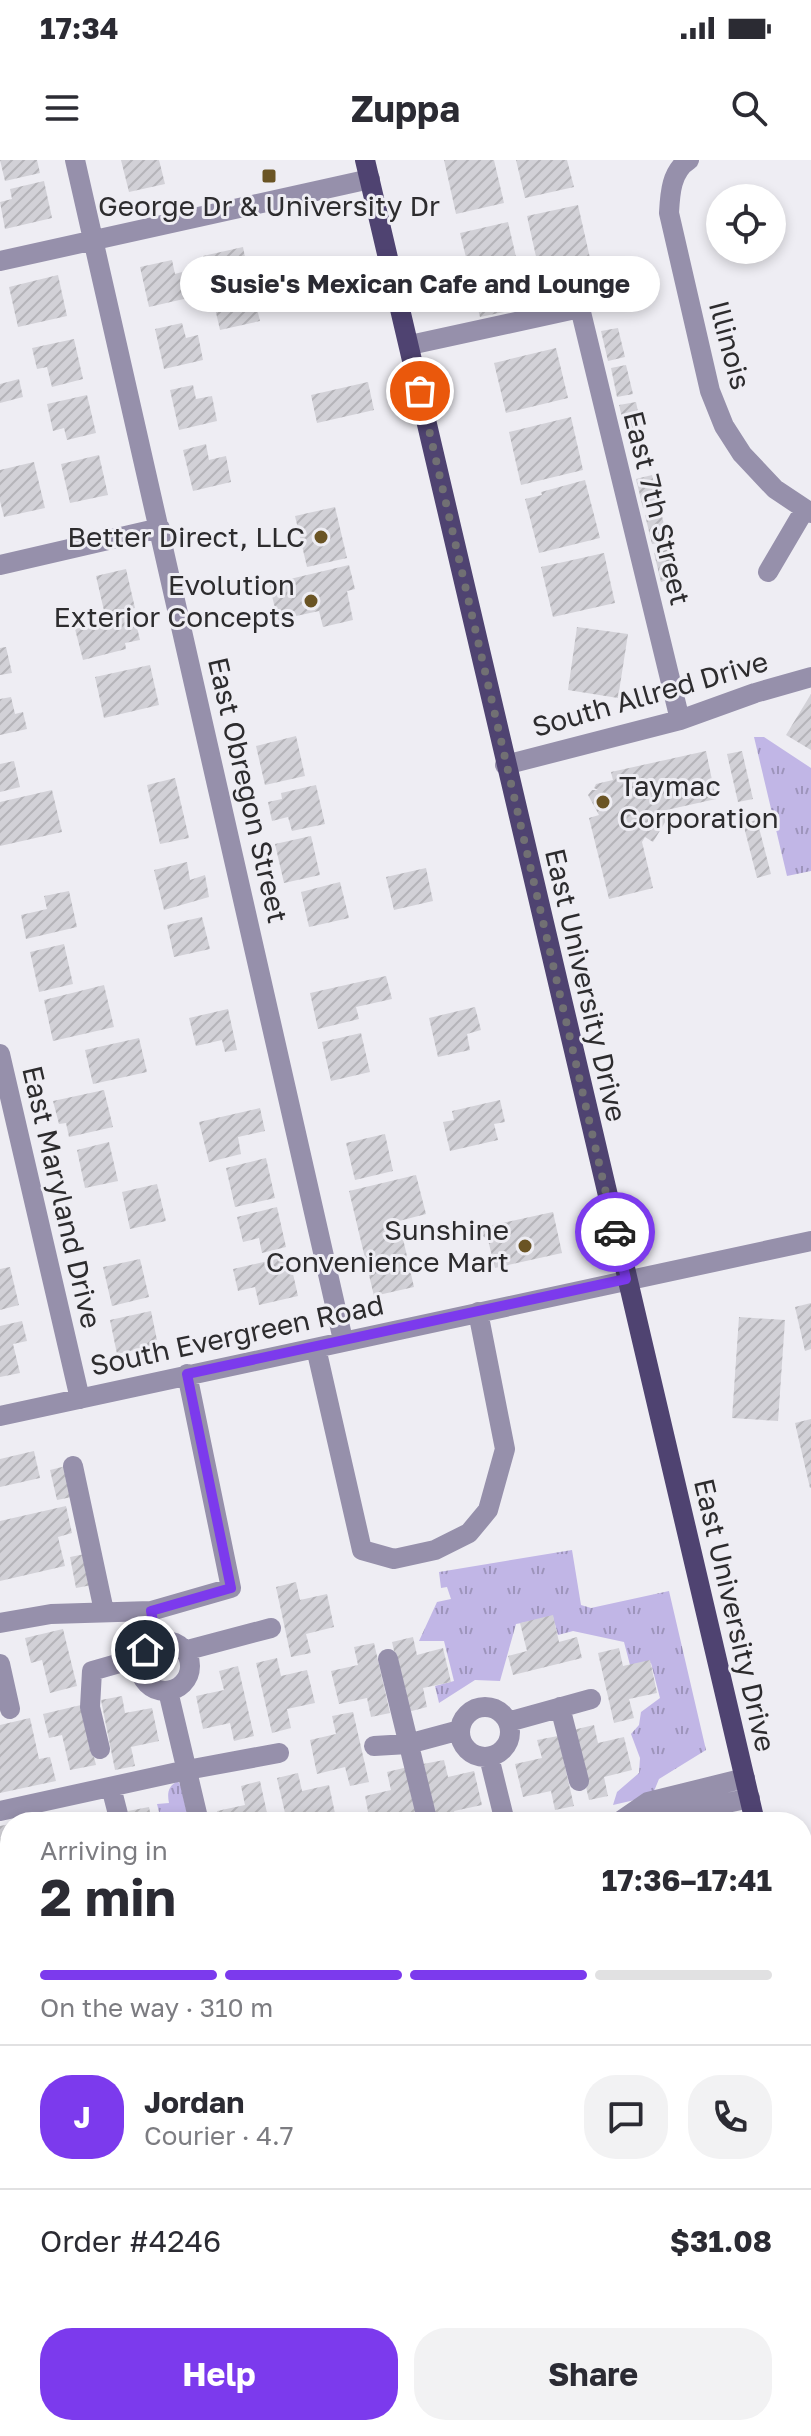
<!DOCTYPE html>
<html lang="en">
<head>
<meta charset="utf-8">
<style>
	body { margin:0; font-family:"Golos Text",sans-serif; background:#f2f2f3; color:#2b2b33; height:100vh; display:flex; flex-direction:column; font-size:30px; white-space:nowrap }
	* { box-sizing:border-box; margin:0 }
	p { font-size:26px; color:#7c7c81 }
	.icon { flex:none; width:44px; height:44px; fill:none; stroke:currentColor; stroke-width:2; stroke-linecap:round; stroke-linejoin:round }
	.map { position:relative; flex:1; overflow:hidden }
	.side { position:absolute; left:0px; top:1652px; width:812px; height:624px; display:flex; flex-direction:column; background:#fff; border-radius:32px 32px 0 0; box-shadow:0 4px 12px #0003 }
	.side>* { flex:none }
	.controls { position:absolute; left:706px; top:24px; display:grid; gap:16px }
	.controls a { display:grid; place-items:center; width:80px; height:80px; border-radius:50%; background:#fff; box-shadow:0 4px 12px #0003; font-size:40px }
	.pin { position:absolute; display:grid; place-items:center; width:68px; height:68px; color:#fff; margin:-34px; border:4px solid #fff; border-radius:50%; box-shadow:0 2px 8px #0007 }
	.courier { position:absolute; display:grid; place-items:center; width:80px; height:80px; margin:-40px; border:6px solid #7c3aed; border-radius:50%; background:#fff; color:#222; box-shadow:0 2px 10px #0007 }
	.bubble { position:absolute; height:56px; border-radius:28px; background:#fff; box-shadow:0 4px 12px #0003; font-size:26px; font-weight:700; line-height:56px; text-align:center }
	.headline em { font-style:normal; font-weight:700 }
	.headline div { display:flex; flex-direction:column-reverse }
	.headline { display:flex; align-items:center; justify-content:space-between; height:136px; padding:0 40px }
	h1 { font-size:52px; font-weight:700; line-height:60px }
	.bar { display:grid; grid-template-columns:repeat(4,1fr); gap:12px 8px; align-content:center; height:96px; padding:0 40px }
	.bar i { height:10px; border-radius:6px; background:#e1e1e2 }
	.bar .current { background:#7c3aed }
	.bar p { grid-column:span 4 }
	.line { display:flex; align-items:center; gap:20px; padding:0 40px; border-top:2px solid #e1e1e2 }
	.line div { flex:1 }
	.round { display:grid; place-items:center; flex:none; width:84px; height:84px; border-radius:32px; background:#f2f2f3 }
	.button { display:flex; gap:16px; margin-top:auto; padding:16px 40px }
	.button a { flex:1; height:92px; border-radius:32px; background:#7c3aed; color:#fff; font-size:32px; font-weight:700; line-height:92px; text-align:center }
	.button a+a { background:#f2f2f3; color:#2b2b33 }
	.status { display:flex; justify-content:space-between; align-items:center; height:56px; padding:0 40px; background:#fff; direction:ltr }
	.status svg { height:22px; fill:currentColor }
	header { display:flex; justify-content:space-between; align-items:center; height:104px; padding:0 40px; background:#fff; font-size:36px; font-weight:700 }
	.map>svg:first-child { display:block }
	.grass { fill:url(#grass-tufts) }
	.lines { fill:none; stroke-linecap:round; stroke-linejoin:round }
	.canal { stroke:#a899d7; stroke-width:20 }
	.building { fill:url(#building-hatch) }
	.path { stroke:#858488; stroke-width:3; stroke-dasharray:4 4; stroke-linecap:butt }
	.minor { stroke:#9690ab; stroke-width:20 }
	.major { stroke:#4f4371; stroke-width:20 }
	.done { stroke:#717073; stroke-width:8; stroke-dasharray:0 14.4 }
	.route { stroke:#7c3aed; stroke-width:10 }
	.poi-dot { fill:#6a5424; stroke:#eeedf3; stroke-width:3 }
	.labels { text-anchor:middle; stroke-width:6; stroke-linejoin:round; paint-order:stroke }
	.poi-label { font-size:28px; fill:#2d2c2e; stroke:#eeedf3; text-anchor:end }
	.street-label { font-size:28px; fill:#2d2c2e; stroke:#eeedf3 }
</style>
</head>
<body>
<div class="status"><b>17:34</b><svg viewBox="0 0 49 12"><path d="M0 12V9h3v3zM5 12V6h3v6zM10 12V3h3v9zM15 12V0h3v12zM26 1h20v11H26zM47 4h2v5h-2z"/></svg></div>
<header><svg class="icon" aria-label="menu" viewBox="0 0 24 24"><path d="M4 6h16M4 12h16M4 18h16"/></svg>Zuppa<svg class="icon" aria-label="search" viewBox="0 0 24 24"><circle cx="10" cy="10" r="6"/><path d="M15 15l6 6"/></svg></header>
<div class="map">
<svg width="811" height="2276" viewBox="0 0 811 2276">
	<defs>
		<pattern id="grass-tufts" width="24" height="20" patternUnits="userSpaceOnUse" patternTransform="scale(2)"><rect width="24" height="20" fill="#c1b6e6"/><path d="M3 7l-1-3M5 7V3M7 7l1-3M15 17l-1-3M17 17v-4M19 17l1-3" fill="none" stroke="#9d94bb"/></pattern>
		<pattern id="building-hatch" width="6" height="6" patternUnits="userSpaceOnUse" patternTransform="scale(2)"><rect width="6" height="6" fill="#d2d1d7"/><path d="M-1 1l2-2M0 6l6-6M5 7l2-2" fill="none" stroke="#b5b4b9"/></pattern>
	</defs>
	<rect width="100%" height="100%" fill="#eeedf3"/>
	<path class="grass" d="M754,577H764L811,608V711L787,716Z
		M572,1390L581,1445L591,1448L669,1431L706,1590L659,1619L652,1636L613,1645L617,1632L639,1613L640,1598L631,1574L639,1565L641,1552L660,1538L651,1503L630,1505L624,1482L573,1471L558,1475L553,1457L516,1464L500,1521L475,1520L439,1543L435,1526L454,1521L444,1481H419L437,1442L451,1439L447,1427L441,1428L439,1412Z
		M178,1621L181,1627L189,1662H182L180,1655L161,1660L157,1644L169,1643C167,1633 168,1626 178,1621Z"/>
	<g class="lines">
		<path class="canal" d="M0,2186L10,2193
			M114,2266L128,2276"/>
	</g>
	<path class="building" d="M0,0H37L40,13L5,21Z
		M121,0H159L165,24L129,32Z
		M444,0H494L504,43L456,54Z
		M516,0H567L574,27L525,38Z
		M44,21L52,58L5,69L0,42L12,39L10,29Z
		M578,45L592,107L541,119L527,56Z
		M508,62L522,123L475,134L460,73Z
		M243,87L249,117L230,121L235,142L254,137L260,161L220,170L203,96Z
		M172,100L175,114L182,112L188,138L149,147L140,107Z
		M594,113L598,129L569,137L564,121Z
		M58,115L67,156L18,167L9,127Z
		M557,122L561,138L532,145L528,129Z
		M506,135L509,151L480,157L476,141Z
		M182,163L186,178L198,175L203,200L164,209L155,169Z
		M618,168L625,197L608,201L601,171Z
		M74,179L83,219L52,227L47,207L37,209L32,188Z
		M556,188L568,238L506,253L494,203Z
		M626,205L633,234L617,237L611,208Z
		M19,219L23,237L0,243V224Z
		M368,222L374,250L317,263L311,235Z
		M193,225L196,239L212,236L217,261L179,270L170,230Z
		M87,235L96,273L67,280L64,268L53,271L47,244Z
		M636,242L642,271L626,274L619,245Z
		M571,257L583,310L521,325L509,272Z
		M206,284L209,300L226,296L231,322L193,331L183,290Z
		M99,295L108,335L70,343L61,304Z
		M34,302L45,348L4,357L0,341V310Z
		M652,315L659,344L643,348L636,319Z
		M585,320L600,378L539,393L525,339L542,335L541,332Z
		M335,347L347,398L307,407L295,356Z
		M661,352L668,381L652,384L645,355Z
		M670,389L677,417L661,422L654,393Z
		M604,393L615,443L553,457L541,407Z
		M349,405L355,429L347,431L353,460L323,467L319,451L278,460L269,424Z
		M126,409L135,448L105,455L96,416Z
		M134,455L140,480L125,483L126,489L83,500L75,469Z
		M577,467L628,474L618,538L568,530Z
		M6,487L12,513L0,515V488Z
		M150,505L159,545L104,558L95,517Z
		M811,534V590L786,575Z
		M11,537L15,554L23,552L27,569L0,575V539Z
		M296,576L305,616L265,625L256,586Z
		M706,591L716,639L662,651L660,655L667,659L653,682L645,677L642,682L653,728L609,739L589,658L599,655L588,635L592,630H598L594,628L596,624L613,620L611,612Z
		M742,591L753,639L738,642L727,594Z
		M14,601L20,627L0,632V604Z
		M175,618L189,678L160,684L147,625Z
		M316,625L325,664L292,671L288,657L272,661L268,642L282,639L281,633Z
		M52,630L62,672L0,686V642Z
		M757,660L771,714L757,718L743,663Z
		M311,676L320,715L284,723L275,684Z
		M187,702L190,720L205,715L209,737L164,750L154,710Z
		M426,708L433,741L394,750L386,717Z
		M340,722L349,758L309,767L301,732Z
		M69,731L77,767L26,779L21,755L47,749L44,736Z
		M202,757L210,789L174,797L167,765Z
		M64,784L73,824L39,832L30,792Z
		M386,816L392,839L356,847L359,859L318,869L310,833Z
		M104,825L114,867L53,881L44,840Z
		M475,847L481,870L467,874L470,890L438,897L429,858Z
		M228,849L237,890L225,892L222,880L196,886L189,858Z
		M361,873L370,912L331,921L322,882Z
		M139,878L147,912L93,924L85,890Z
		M104,930L113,967L69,977L66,963L59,964L53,941Z
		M500,940L505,962L494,964L498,980L450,991L443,962L454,960L452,951Z
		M260,948L265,971L238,977L241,994L209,1002L199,962Z
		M385,974L393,1011L355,1020L346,983Z
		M109,982L118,1021L85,1028L77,990Z
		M266,998L275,1038L235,1047L226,1008Z
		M416,1015L426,1054L399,1061L414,1127L374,1136L349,1031Z
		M157,1024L166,1061L130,1069L122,1032Z
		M277,1047L286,1087L262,1093L259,1078L243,1082L237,1057Z
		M553,1052L562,1093L495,1108L488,1080L474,1069Z
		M289,1096L298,1136L259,1145L255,1127L238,1131L233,1109Z
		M140,1099L149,1137L112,1146L103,1107Z
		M10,1107L19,1145L0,1150V1109Z
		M811,1143V1189L805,1191L795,1147Z
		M151,1151L158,1185L117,1194L110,1160Z
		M739,1157L785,1160L778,1261L732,1258Z
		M22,1161L27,1181L13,1184L20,1213L0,1217V1166Z
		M811,1259V1328H810L795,1263Z
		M34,1291L40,1318L0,1327V1299Z
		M66,1306L72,1337L57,1340L50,1310Z
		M66,1346L72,1373L58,1377L65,1406L0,1421V1361Z
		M85,1394L92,1425L76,1428L70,1397Z
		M296,1422L300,1440L327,1434L334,1467L306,1474L311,1493L291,1497L276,1427Z
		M553,1455L559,1482L577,1477L582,1498L513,1515L508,1496L527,1491L520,1463Z
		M63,1469L77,1526L50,1533L42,1500L31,1503L25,1478Z
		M413,1477L417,1495L443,1488L451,1522L423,1528L427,1547L408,1552L392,1482Z
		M374,1483L390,1553L371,1557L367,1538L339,1544L331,1511L358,1505L354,1487Z
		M619,1488L623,1506L650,1500L657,1533L629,1539L634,1558L614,1563L598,1493Z
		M277,1498L281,1516L307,1510L315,1543L287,1549L291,1568L272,1573L256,1503Z
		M238,1506L254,1576L234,1581L230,1563L203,1569L196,1536L224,1530L219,1511Z
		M122,1536L125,1553L152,1548L159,1581L131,1587L135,1606L115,1610L101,1540Z
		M81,1545L96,1605L70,1610L62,1575L49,1578L43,1554Z
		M353,1552L369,1622L350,1626L345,1607L317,1614L310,1580L336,1574L332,1556Z
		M30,1558L39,1599L50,1597L56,1621L0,1633V1565Z
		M594,1565L598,1583L624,1577L632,1610L604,1617L608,1636L589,1640L573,1570Z
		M558,1576L574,1646L555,1650L551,1631L523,1637L515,1604L542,1598L537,1580Z
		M444,1600L448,1617L474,1611L482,1645L454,1651L457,1662H436L423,1604Z
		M408,1607L420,1662H370L365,1636L391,1630L387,1612Z
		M298,1613L302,1631L329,1625L336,1658L321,1662H287L277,1618Z
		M260,1621L269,1662H220L217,1651L245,1645L241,1626Z
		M149,1647L152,1662H131L128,1651Z
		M10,1664V1724L0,1726V1666Z
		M0,2255L10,2262V2266H16L31,2276H0Z"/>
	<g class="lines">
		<path class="path" d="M0,2148L10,2155
			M0,2226L10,2233
			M57,2266L71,2276
			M170,2266L184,2276"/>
		<path class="minor" d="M75,0L343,1180
			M689,0C671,11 670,34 669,53L710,231L724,266L742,294L775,329L811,353
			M0,101L370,19
			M410,185L580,148L680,560
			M0,405L160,368
			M768,412L805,349
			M505,605L680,560L755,533L811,517
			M0,894L80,1239
			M316,1188L362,1390L394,1399L435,1390L469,1373L488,1350L505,1289L478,1152
			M0,1256L811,1081
			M73,1306L104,1451
			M0,1463L51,1454L151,1451L231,1428L187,1214
			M140 1506a25 25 0 1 1 50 0a25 25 0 1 1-50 0Z
			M184,1491L271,1468
			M388,1499L426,1655
			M0,1504L10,1549
			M168,1531L199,1662
			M560,1547L579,1621
			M460 1572a25 25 0 1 1 50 0a25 25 0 1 1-50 0Z
			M508,1562L591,1539
			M374,1586L408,1584L460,1570
			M100,1589L90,1547L92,1511L141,1497
			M489,1597L505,1662
			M111,1627L120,1662
			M0,1651L187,1610L279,1593
			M619,1662L648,1642L745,1618
			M640,1662L750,1638
			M0,1838L10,1845
			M802,2003L811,2002
			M0,2028L10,2035
			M339,2266L356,2276
			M431,2266L434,2276
			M599,2266L602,2276
			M763,2266L766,2276"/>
		<path class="major" d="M365,0L755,1662
			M802,1860L811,1898"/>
	</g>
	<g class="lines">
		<path class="done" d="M420,231L615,1072"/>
		<path class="route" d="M145,1490L157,1482L151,1451L231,1428L187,1214L626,1119L615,1072"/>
	</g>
	<g class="poi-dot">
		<rect x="261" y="8" width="16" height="16" rx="4"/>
		<circle cx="321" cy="377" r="8"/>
		<circle cx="311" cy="441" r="8"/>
		<circle cx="603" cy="642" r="8"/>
		<circle cx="525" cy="1086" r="8"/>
	</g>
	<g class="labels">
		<g class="poi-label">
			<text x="269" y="56" text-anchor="middle">George Dr &amp; University Dr</text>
			<text x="305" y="387">Better Direct, LLC</text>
			<text x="295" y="435">Evolution<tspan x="295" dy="32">Exterior Concepts</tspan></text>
			<text x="619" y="636" text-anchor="start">Taymac<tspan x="619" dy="32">Corporation</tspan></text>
			<text x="509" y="1080">Sunshine<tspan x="509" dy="32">Convenience Mart</tspan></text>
		</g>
		<g class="street-label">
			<text transform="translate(730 185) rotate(75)" y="10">Illinois</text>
			<text transform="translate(657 348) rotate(76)" y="10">East 7th Street</text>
			<text transform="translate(650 534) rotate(-16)" y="10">South Allred Drive</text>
			<text transform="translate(248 630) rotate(77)" y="10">East Obregon Street</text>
			<text transform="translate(586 825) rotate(77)" y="10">East University Drive</text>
			<text transform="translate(62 1037) rotate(77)" y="10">East Maryland Drive</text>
			<text transform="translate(237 1175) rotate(-12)" y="10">South Evergreen Road</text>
			<text transform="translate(735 1455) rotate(77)" y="10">East University Drive</text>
		</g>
	</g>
</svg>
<div class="controls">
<a><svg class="icon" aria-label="locate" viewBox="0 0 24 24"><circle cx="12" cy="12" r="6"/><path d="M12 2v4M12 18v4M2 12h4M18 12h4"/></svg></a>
</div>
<div class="pin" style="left:420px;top:231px;background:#ea580c"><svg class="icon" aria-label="bag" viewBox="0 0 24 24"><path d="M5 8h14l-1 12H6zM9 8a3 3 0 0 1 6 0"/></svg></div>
<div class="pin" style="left:145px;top:1490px;background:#1f2937"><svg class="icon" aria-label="home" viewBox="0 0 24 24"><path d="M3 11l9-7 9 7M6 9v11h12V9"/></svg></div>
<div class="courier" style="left:615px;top:1072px"><svg class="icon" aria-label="car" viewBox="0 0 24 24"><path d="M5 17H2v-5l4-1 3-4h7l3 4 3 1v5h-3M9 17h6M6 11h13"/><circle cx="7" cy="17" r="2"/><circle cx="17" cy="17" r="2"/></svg></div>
<div class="bubble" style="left:180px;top:96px;width:480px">Susie's Mexican Cafe and Lounge</div>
<section class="side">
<div class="headline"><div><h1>2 min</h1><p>Arriving in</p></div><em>17:36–17:41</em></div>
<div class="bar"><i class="current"></i><i class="current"></i><i class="current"></i><i></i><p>On the way · 310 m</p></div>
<div class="line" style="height:144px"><b class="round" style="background:#7c3aed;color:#fff">J</b><div><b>Jordan</b><p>Courier · 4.7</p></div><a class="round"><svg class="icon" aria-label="chat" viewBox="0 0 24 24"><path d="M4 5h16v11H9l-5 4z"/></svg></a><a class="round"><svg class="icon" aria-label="phone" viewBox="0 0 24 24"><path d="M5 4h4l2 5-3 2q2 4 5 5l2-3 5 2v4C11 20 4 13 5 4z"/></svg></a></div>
<div class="line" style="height:104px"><div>Order #4246</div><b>$31.08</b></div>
<div class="button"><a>Help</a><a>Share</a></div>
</section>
</div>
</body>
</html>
